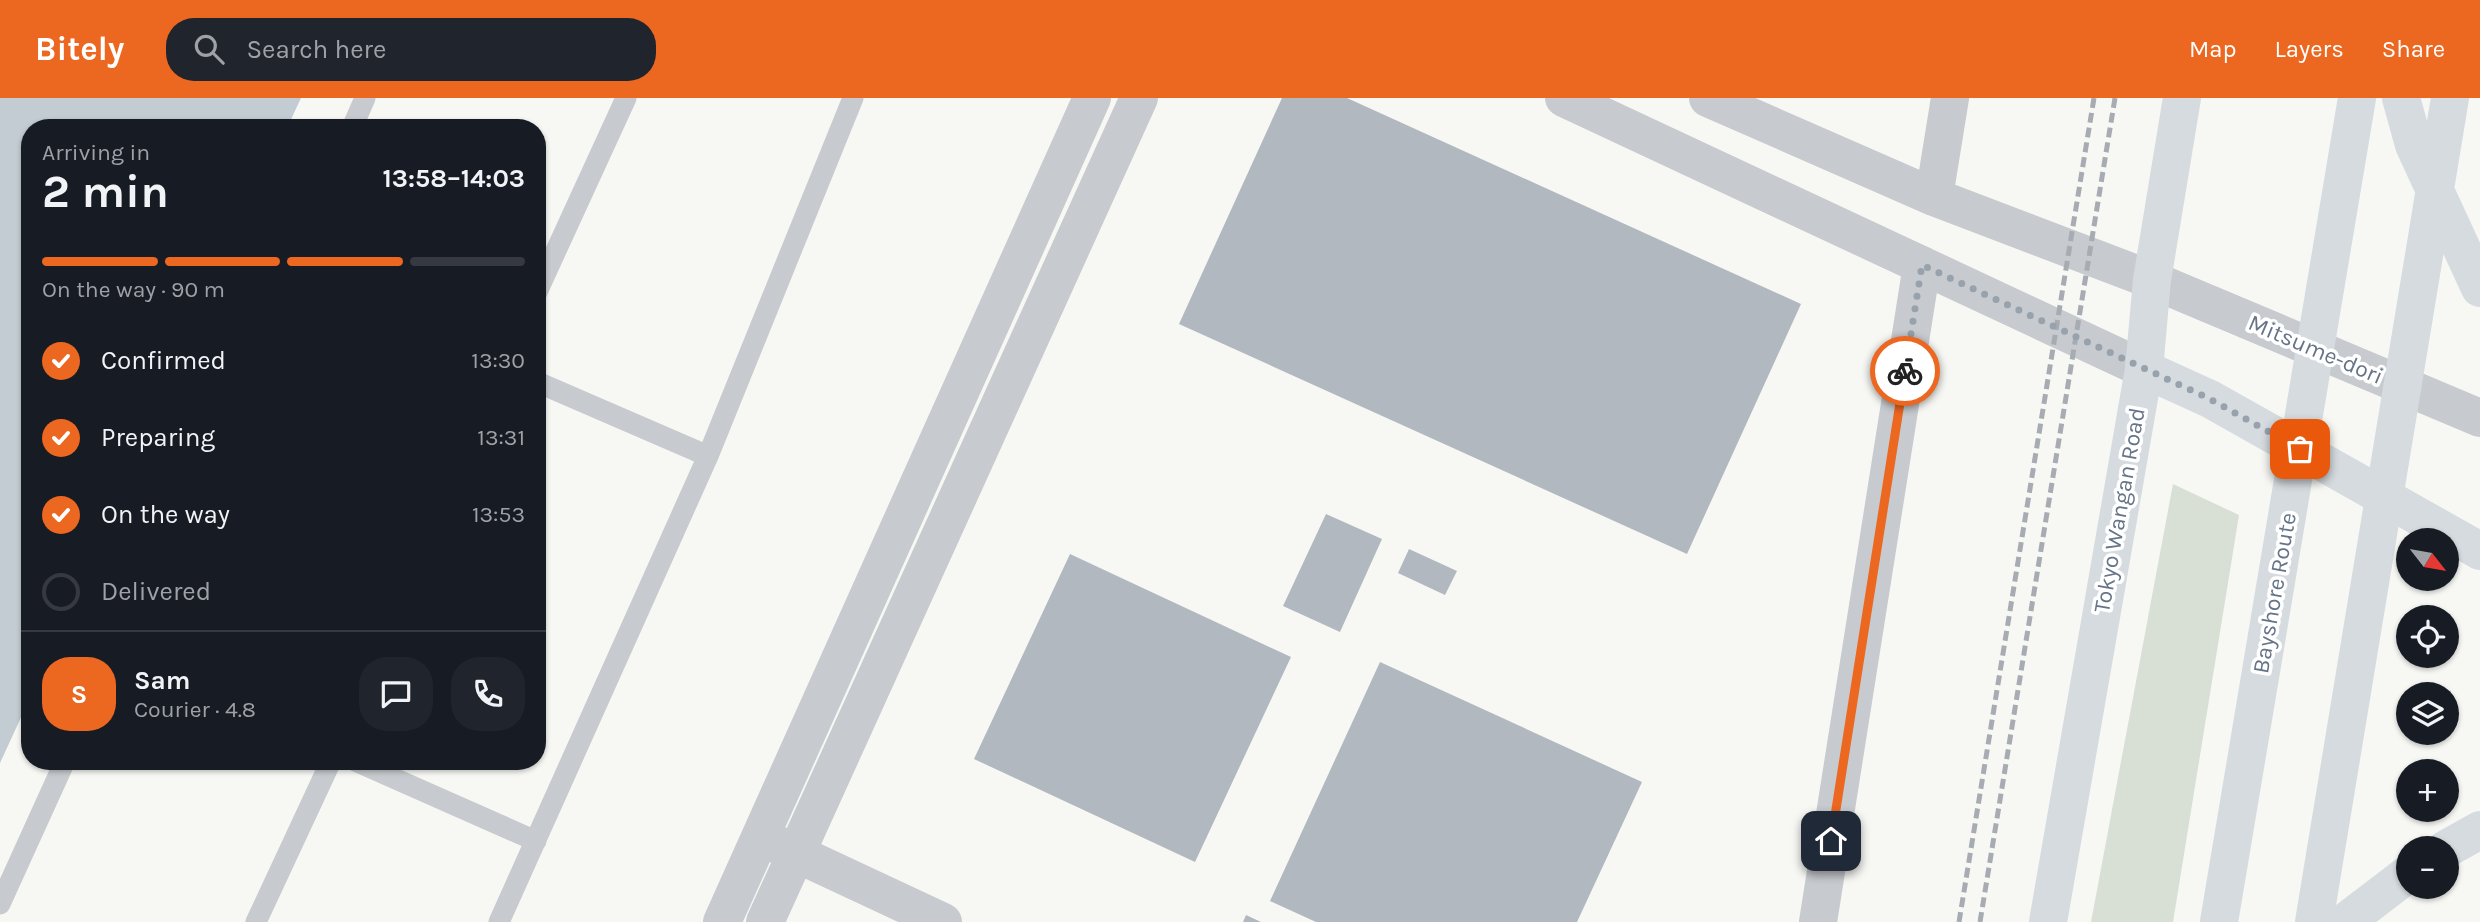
<!DOCTYPE html>
<html lang="en">
<head>
<meta charset="utf-8">
<style>
	body { margin:0; font-family:Karla,sans-serif; background:#20242c; color:#f1f3f6; height:100vh; display:flex; flex-direction:column; font-size:26px; white-space:nowrap }
	* { box-sizing:border-box; margin:0 }
	p { font-size:23px; color:#9ea1a6 }
	.icon { flex:none; width:38px; height:38px; fill:none; stroke:currentColor; stroke-width:2; stroke-linecap:round; stroke-linejoin:round }
	.map { position:relative; flex:1; overflow:hidden }
	.side { position:absolute; left:21px; top:21px; width:525px; height:651px; display:flex; flex-direction:column; background:#171b24; border-radius:28px; box-shadow:0 2px 5px #0004 }
	.side>* { flex:none }
	.needle { width:46px; rotate:121deg }
	.fabs { position:absolute; left:2396px; top:430px; display:grid; gap:14px }
	.fabs a { display:grid; place-items:center; width:63px; height:63px; border-radius:50%; background:#171b24; box-shadow:0 2px 5px #0004; font-size:35px }
	.pin { position:absolute; display:grid; place-items:center; width:60px; height:60px; color:#fff; margin:-30px; border-radius:14px; box-shadow:0 4px 10px #0006 }
	.courier { position:absolute; display:grid; place-items:center; width:70px; height:70px; margin:-35px; border:5px solid #ec6720; border-radius:50%; background:#fff; color:#222; box-shadow:0 2px 9px #0007 }
	.head em { font-style:normal; font-weight:700 }
	.head div { display:flex; flex-direction:column-reverse }
	.head { display:flex; align-items:center; justify-content:space-between; height:119px; padding:0 21px }
	h1 { font-size:46px; font-weight:700; line-height:52px }
	.bar { display:grid; grid-template-columns:repeat(4,1fr); gap:10px 7px; align-content:center; height:84px; padding:0 21px }
	.bar i { height:9px; border-radius:5px; background:#363941 }
	.bar .on { background:#ec6720 }
	.bar p { grid-column:span 4 }
	.line { display:flex; align-items:center; gap:18px; padding:0 21px; border-top:2px solid #363941 }
	.line div { flex:1 }
	.round { display:grid; place-items:center; flex:none; width:74px; height:74px; border-radius:28px; background:#20242c }
	ol { padding:0 21px; list-style:none }
	li { display:flex; align-items:center; gap:21px; height:77px }
	li p { margin-inline-start:auto }
	li .icon { padding:7px; border-radius:50%; background:#ec6720; color:#fff; stroke-width:4 }
	li:last-child { color:#9ea1a6 }
	li i { width:38px; height:38px; border:4px solid #363941; border-radius:50% }
	header { display:flex; align-items:center; gap:42px; box-sizing:border-box; height:98px; padding:0 35px; background:#ec6720; color:#fff }
	header strong { font-size:33px }
	nav { display:flex; gap:38px; margin-inline-start:auto; font-size:24px }
	.search { width:490px; height:63px; background:#20242c; display:flex; align-items:center; gap:18px; box-sizing:border-box; padding:0 24px; border-radius:28px; color:#9ea1a6; font-size:26px }
	.map>svg:first-child { display:block }
	.green { fill:#d8e0d5 }
	.water { fill:#c3ccd2 }
	.building { fill:#b2b8bf }
	.lines { fill:none; stroke-linecap:round; stroke-linejoin:round }
	.service { stroke:#c7cace; stroke-width:21 }
	.tertiary { stroke:#c7cace; stroke-width:38 }
	.primary { stroke:#d6dbdf; stroke-width:38 }
	.trunk { stroke:#d6dbdf; stroke-width:38 }
	.motorway { stroke:#d6dbdf; stroke-width:38 }
	.rail { stroke:#a7acb3; stroke-width:5; stroke-dasharray:10 5; stroke-linecap:butt }
	.done { stroke:#98a2ad; stroke-width:7; stroke-dasharray:0 12.6 }
	.route { stroke:#ec6720; stroke-width:9 }
	.labels { text-anchor:middle; stroke-width:7; stroke-linejoin:round; paint-order:stroke }
	.street-label { font-size:23px; fill:#657487; stroke:#fff }
</style>
</head>
<body>
<header>
<strong>Bitely</strong>
<div class="search"><svg class="icon" aria-label="search" viewBox="0 0 24 24"><circle cx="10" cy="10" r="6"/><path d="M15 15l6 6"/></svg>Search here</div>
<nav><a>Map</a><a>Layers</a><a>Share</a></nav>
</header>
<div class="map">
<svg width="2480" height="824" viewBox="0 0 2480 824">
	<rect width="100%" height="100%" fill="#f7f8f4"/>
	<path class="green" d="M2173,386L2239,417L2173,824H2091Z"/>
	<path class="water" d="M0,0H301L287,30H30V600L0,665Z"/>
	<path class="building" d="M1282,0H1347L1801,206L1687,456L1179,226Z
		M1326,416L1382,441L1340,534L1283,508Z
		M1409,451L1457,473L1445,497L1398,475Z
		M1070,456L1291,559L1195,764L974,661Z
		M1380,564L1642,684L1577,824H1316L1270,803Z
		M1246,817L1261,824H1243Z"/>
	<g class="lines">
		<path class="service" d="M352,30L365,0
			M537,194L626,0
			M537,284L708,358
			M355,663L536,743
			M0,806L65,663
			M256,824L331,663
			M499,824L708,358L853,0"/>
		<path class="tertiary" d="M1564,0L2144,271
			M1708,0L1934,99L2152,182L2480,320
			M1934,99L1950,0
			M774,745L943,824
			M722,824L1092,0
			M765,824L1139,0
			M1818,824L1922,167"/>
		<path class="primary" d="M2144,271L2210,301L2480,453"/>
		<path class="trunk" d="M2048,824L2144,271L2152,182L2182,0"/>
		<path class="motorway" d="M2401,0L2414,47L2480,190
			M2446,751L2480,732
			M2219,824L2357,0
			M2314,824L2450,0
			M2345,824L2408,776"/>
		<path class="rail" d="M1959,824L2094,0
			M1980,824L2115,0"/>
	</g>
	<g class="lines">
		<path class="done" d="M1905,273L1922,167L2210,301L2300,351"/>
		<path class="route" d="M1831,743L1905,273"/>
	</g>
	<g class="labels">
		<g class="street-label">
			<text transform="translate(2316 251) rotate(23)" y="8">Mitsume-dori</text>
			<text transform="translate(2119 412) rotate(-80)" y="8">Tokyo Wangan Road</text>
			<text transform="translate(2274 495) rotate(-80)" y="8">Bayshore Route</text>
		</g>
	</g>
</svg>
<div class="fabs">
<a><svg class="needle" viewBox="-14 -14 28 28"><path d="M0-13l5 13h-10z" fill="#e53935"/><path d="M0 13l5-13h-10z" fill="#9ea1a6"/></svg></a>
<a><svg class="icon" aria-label="locate" viewBox="0 0 24 24"><circle cx="12" cy="12" r="6"/><path d="M12 2v4M12 18v4M2 12h4M18 12h4"/></svg></a>
<a><svg class="icon" aria-label="layers" viewBox="0 0 24 24"><path d="M12 4l9 5-9 5-9-5zM3 14l9 5 9-5"/></svg></a>
<a>+</a>
<a>−</a>
</div>
<div class="pin" style="left:2300px;top:351px;background:#ea580c"><svg class="icon" aria-label="bag" viewBox="0 0 24 24"><path d="M5 8h14l-1 12H6zM9 8a3 3 0 0 1 6 0"/></svg></div>
<div class="pin" style="left:1831px;top:743px;background:#1f2937"><svg class="icon" aria-label="home" viewBox="0 0 24 24"><path d="M3 11l9-7 9 7M6 9v11h12V9"/></svg></div>
<div class="courier" style="left:1905px;top:273px"><svg class="icon" aria-label="bike" viewBox="0 0 24 24"><circle cx="6" cy="16" r="4"/><circle cx="18" cy="16" r="4"/><path d="M6 16l4-8h5l3 8M10 8l3 8H6M13 5h3"/></svg></div>
<section class="side">
<div class="head"><div><h1>2 min</h1><p>Arriving in</p></div><em>13:58–14:03</em></div>
<div class="bar"><i class="on"></i><i class="on"></i><i class="on"></i><i></i><p>On the way · 90 m</p></div>
<ol>
<li><svg class="icon" aria-label="check" viewBox="0 0 24 24"><path d="M5 12l5 5 9-10"/></svg>Confirmed<p>13:30</p></li>
<li><svg class="icon" aria-label="check" viewBox="0 0 24 24"><path d="M5 12l5 5 9-10"/></svg>Preparing<p>13:31</p></li>
<li><svg class="icon" aria-label="check" viewBox="0 0 24 24"><path d="M5 12l5 5 9-10"/></svg>On the way<p>13:53</p></li>
<li><i></i>Delivered</li>
</ol>
<div class="line" style="height:126px"><b class="round" style="background:#ec6720;color:#fff">S</b><div><b>Sam</b><p>Courier · 4.8</p></div><a class="round"><svg class="icon" aria-label="chat" viewBox="0 0 24 24"><path d="M4 5h16v11H9l-5 4z"/></svg></a><a class="round"><svg class="icon" aria-label="phone" viewBox="0 0 24 24"><path d="M5 4h4l2 5-3 2q2 4 5 5l2-3 5 2v4C11 20 4 13 5 4z"/></svg></a></div>
</section>
</div>
</body>
</html>
